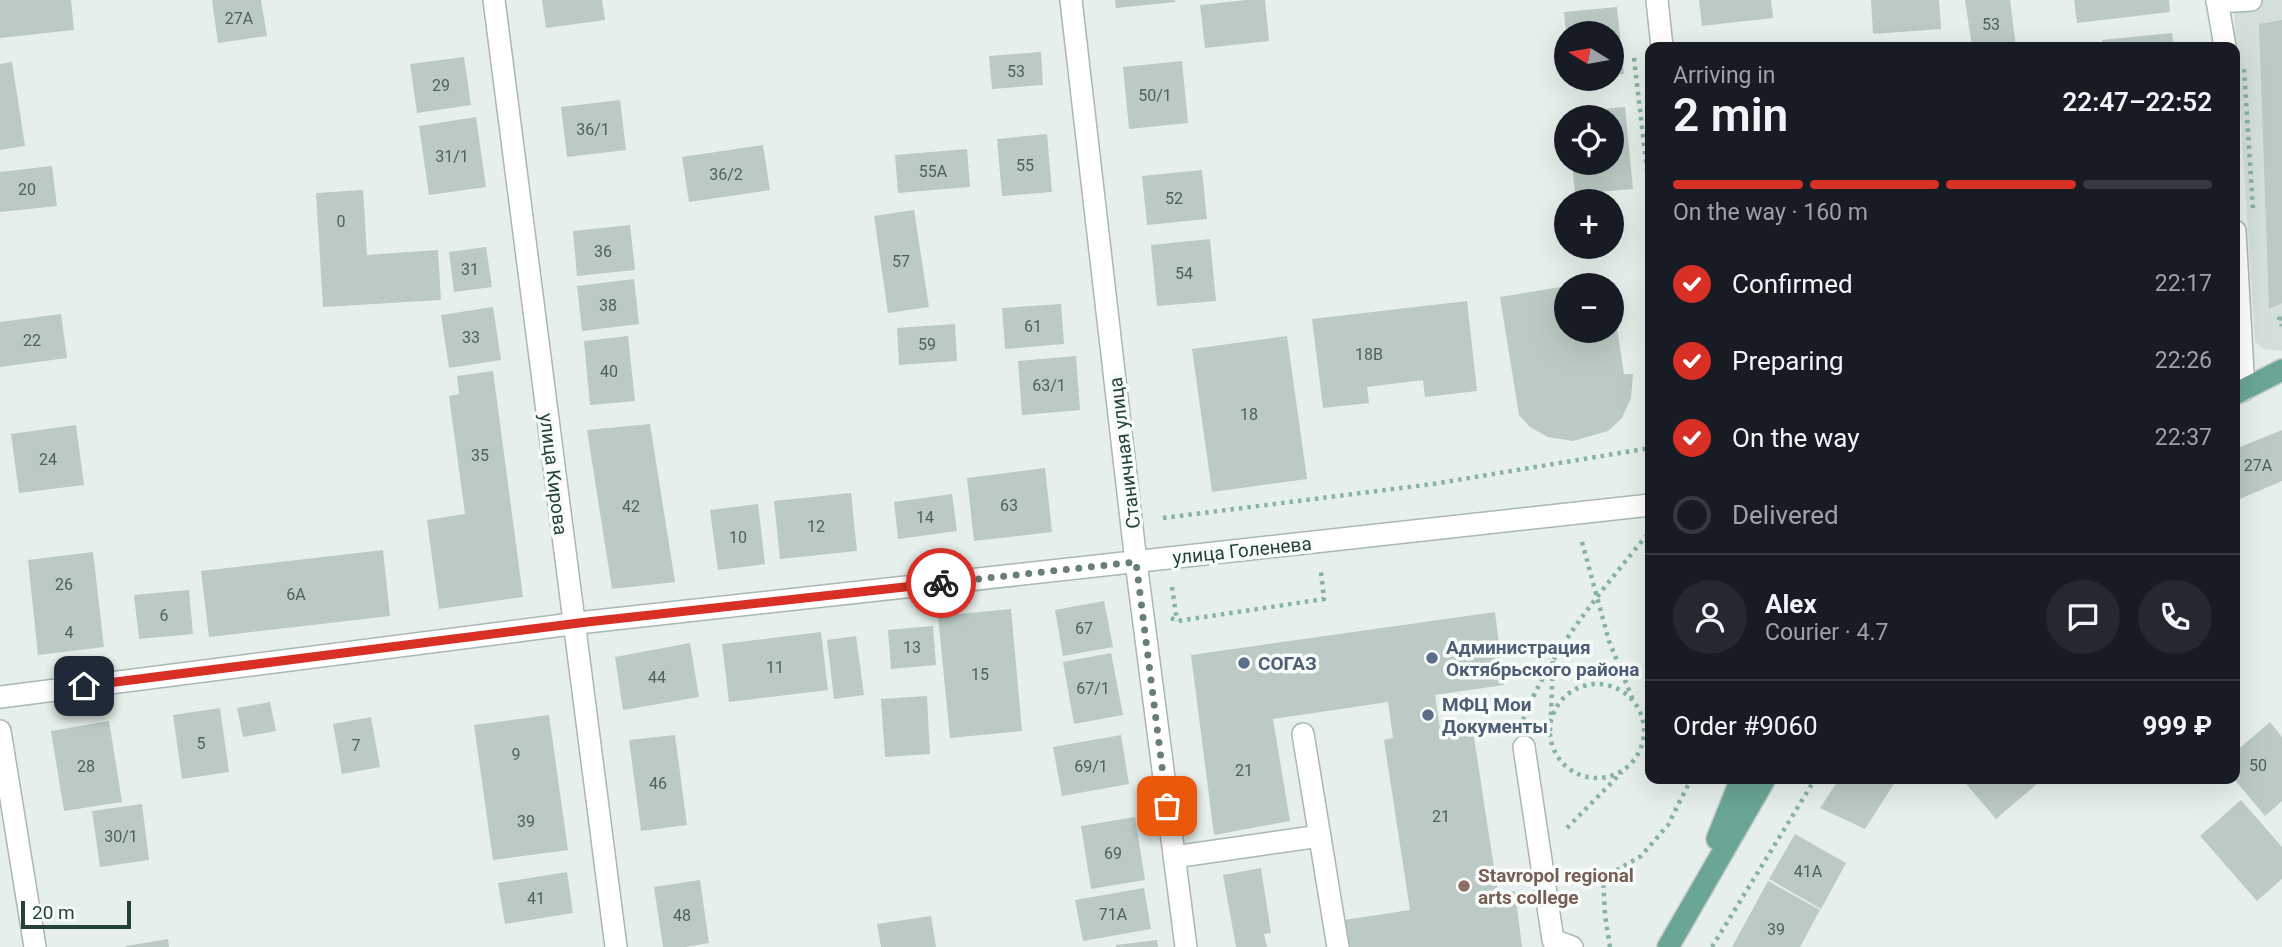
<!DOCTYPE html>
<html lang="en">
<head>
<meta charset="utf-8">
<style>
	body { margin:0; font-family:Roboto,sans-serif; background:#242831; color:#f1f3f6; height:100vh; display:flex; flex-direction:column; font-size:26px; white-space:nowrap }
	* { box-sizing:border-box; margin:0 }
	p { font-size:23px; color:#9ea1a6 }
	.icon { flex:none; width:38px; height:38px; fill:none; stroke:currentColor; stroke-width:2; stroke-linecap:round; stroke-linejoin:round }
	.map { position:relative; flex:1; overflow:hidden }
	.sheet { position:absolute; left:1645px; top:42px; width:595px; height:742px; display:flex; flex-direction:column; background:#171b24; border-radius:14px; box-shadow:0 7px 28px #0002 }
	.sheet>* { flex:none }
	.needle { width:46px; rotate:281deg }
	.controls { position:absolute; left:1554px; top:21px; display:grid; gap:14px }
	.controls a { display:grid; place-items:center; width:70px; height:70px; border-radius:50%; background:#171b24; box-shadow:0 7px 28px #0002; font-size:35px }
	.scale { position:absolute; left:21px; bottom:18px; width:110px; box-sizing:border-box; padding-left:7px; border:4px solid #24423a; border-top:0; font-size:19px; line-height:24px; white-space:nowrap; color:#24423a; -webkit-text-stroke:5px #f7fbf9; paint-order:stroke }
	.pin { position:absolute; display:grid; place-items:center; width:60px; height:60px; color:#fff; margin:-30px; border-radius:14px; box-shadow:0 4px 10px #0006 }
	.courier { position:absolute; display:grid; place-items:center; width:70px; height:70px; margin:-35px; border:5px solid #d93025; border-radius:50%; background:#fff; color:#222; box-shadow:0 2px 9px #0007 }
	.summary em { font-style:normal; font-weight:600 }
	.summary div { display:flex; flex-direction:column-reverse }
	.summary { display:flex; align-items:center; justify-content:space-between; height:119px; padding:0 28px }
	h1 { font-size:46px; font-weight:600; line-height:52px }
	.bar { display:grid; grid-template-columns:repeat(4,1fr); gap:10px 7px; align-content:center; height:84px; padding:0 28px }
	.bar i { height:9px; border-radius:5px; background:#363941 }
	.bar .on { background:#d93025 }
	.bar p { grid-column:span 4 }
	.line { display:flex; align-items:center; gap:18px; padding:0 28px; border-top:2px solid #363941 }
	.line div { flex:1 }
	.round { display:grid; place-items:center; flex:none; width:74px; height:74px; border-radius:37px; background:#242831 }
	ol { padding:0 28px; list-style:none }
	li { display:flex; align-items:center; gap:21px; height:77px }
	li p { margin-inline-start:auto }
	li .icon { padding:7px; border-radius:50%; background:#d93025; color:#fff; stroke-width:4 }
	li:last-child { color:#9ea1a6 }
	li i { width:38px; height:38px; border:4px solid #363941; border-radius:50% }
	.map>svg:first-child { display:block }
	.built { fill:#d4dfda }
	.building { fill:#bbcac4 }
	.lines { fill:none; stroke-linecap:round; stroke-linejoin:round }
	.minor-casing { stroke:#a8b8b2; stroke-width:24 }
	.major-casing { stroke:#c2cac8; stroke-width:24 }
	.path { stroke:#86b3a5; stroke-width:4.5; stroke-dasharray:3.5 5; stroke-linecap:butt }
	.minor { stroke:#fff; stroke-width:21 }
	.major { stroke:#6aa596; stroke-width:21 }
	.done { stroke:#687f78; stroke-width:7; stroke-dasharray:0 12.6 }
	.route { stroke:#d93025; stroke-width:9 }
	.service-dot { fill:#5c6f8a; stroke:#f7fbf9; stroke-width:2.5 }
	.education-dot { fill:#8d6e63; stroke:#f7fbf9; stroke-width:2.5 }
	.labels { text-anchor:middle; stroke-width:7; stroke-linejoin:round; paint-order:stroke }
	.number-label { font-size:16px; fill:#4a645c }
	.street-label { font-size:19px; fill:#24423a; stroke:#f7fbf9 }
	.service-label { font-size:19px; font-weight:bold; fill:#4e5e75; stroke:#f7fbf9; text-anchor:start }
	.education-label { font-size:19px; font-weight:bold; fill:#785e54; stroke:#f7fbf9; text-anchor:start }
</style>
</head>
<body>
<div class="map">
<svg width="2282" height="947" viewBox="0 0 2282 947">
	<rect width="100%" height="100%" fill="#e6efeb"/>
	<path class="built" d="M2233,0H2282V351L2263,349L2255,341Z"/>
	<path class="building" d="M0,0H71L74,30L0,38Z
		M212,0H261L267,36L218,43Z
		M542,0H602L605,20L546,28Z
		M1115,0H1175V2L1116,8Z
		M1247,0H1265L1269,41L1205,48L1200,5Z
		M1699,0H1771L1773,18L1702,26Z
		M1871,0H1939L1941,29L1873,34Z
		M1965,0H2010L2016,47H1972Z
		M2074,0H2169L2170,12L2077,23Z
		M1617,7L1624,74L1612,75V33H1566L1564,12Z
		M2282,20V303L2269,309L2259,24Z
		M2172,33L2174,47H2103L2102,40Z
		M1041,52L1043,85L992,89L989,56Z
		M464,57L471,105L417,113L410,64Z
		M1182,61L1188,123L1129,129L1123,67Z
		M12,62L25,146L0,150V64Z
		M620,100L626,150L567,157L561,107Z
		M1625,107L1633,189L1575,194L1572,163H1612V117H1568V112Z
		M476,117L486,187L429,195L419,126Z
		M1047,134L1052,192L1002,196L997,139Z
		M763,145L770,190L689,202L682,157Z
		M967,149L970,187L898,193L895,155Z
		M52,166L57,206L0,212V172Z
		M1202,170L1207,219L1147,225L1142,176Z
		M363,190L367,255L438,250L441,300L323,307L316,193Z
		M914,210L929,307L888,313L874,216Z
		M630,225L635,270L577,276L573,231Z
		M1210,239L1216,301L1157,306L1151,245Z
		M486,247L492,287L454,292L449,252Z
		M634,279L639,324L582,331L577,286Z
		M1610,279L1611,285H1579V284Z
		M1566,286V331H1612L1613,302L1624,374H1633L1631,398L1622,418L1608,431L1573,441L1548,437L1530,427L1519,415L1500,297Z
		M1467,301L1477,391L1425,397L1423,380L1367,387L1369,403L1323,408L1312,319Z
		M1061,304L1064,344L1005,349L1002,308Z
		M493,307L501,360L449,368L441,315Z
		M61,314L67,358L0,367V322Z
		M955,324L957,361L899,365L897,328Z
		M628,336L635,401L590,405L584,341Z
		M1287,336L1307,479L1212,492L1192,349Z
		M1076,356L1080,410L1022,415L1018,361Z
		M493,371L523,597L439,609L427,520L465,514L449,396L459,394L457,376Z
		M650,424L675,582L612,589L587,430Z
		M76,425L84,485L19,493L11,434Z
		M2282,430V481L2235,501V449Z
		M1045,468L1052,532L974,541L967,478Z
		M851,493L857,551L780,559L774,501Z
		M952,494L957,531L898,539L894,502Z
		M758,504L765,564L718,570L710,510Z
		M383,550L390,616L209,637L201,571Z
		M93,552L104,647L38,655L28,560Z
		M189,590L193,634L139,639L134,595Z
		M1104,601L1113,647L1063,656L1055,610Z
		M1011,609L1022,731L950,738L938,616Z
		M1495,612L1504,685L1435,695L1440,729L1472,724L1498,894L1515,891L1522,947H1347L1344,920L1410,910L1384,740L1393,738L1388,702L1273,719L1290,821L1214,835L1191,655Z
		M933,626L936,665L891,669L888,630Z
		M821,632L828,690L729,702L722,644Z
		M856,636L864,695L834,699L827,640Z
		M690,643L699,697L623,710L615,657Z
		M1111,653L1123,715L1074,724L1063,662Z
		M927,696L930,754L885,757L881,699Z
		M270,702L276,731L243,737L237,708Z
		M220,708L229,772L182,779L173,715Z
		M549,715L568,850L493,860L474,725Z
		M371,717L380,767L342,774L333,724Z
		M109,721L122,802L64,811L51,731Z
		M2270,722L2282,737V801L2265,816L2235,780V752Z
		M675,735L687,825L641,831L629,740Z
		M1121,735L1129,784L1062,796L1053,747Z
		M1839,779H1897L1865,829L1820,808Z
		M1962,779H2034L2038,783L1996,819Z
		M2241,800L2282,847V879L2257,901L2200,836Z
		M142,804L149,860L100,867L92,811Z
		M1135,817L1145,880L1091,889L1081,826Z
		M1795,834L1846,863L1821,909L1769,879Z
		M1261,868L1271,933L1264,934L1267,947H1236L1223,875Z
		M567,872L573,913L505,924L498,883Z
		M700,880L709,943L685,947H663L654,887Z
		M1768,881L1820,910L1800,947H1732Z
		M1144,888L1151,929L1083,941L1075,900Z
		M931,916L936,947H881L877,924Z
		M168,939L169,947H126V946Z
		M1157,940L1158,947H1116V945Z"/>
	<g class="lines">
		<g class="minor-casing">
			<path id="minor" d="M494,0L616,947
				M1071,0L1136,562L1186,947
				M1657,0L1662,47
				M2217,0L2225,47
				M2217,2L2251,0
				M2235,231L2244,390
				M0,697L587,622L1650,505
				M0,731L35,947
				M1303,734L1338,947
				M1524,747L1553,940L1572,947
				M1174,857L1320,836"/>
		</g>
		<g class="major-casing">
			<path id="major" d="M2235,394L2282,370
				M1717,839L1741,779
				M1668,947L1765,779"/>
		</g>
		<path class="path" d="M1634,58L1650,196
			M2244,69L2253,210
			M2282,318L2279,319L2282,326
			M1163,518L1433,484L1650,448
			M1582,542L1609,641L1633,700
			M1172,587L1177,621
			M1171,618L1177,621L1324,599L1321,572H1322
			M1550 731a47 47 0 1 1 94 0a47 47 0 1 1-94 0Z
			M1551,715L1553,661
			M1523,720C1551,650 1599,594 1646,536
			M1567,828L1622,772
			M1610,947L1605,915L1603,878L1641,856L1668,825L1691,779
			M1712,947L1815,779"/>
		<use href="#minor" class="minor"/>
		<use href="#major" class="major"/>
	</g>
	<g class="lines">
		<path class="done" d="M941,583L1136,562L1167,806"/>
		<path class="route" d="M84,686L587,622L941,583"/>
	</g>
	<g class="service-dot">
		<circle cx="1432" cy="658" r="7"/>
		<circle cx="1244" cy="663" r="7"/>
		<circle cx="1428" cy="715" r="7"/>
	</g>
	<circle class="education-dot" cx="1464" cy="886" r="7"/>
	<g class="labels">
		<g class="number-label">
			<text x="239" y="24">27А</text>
			<text x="1991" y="30">53</text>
			<text x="1016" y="77">53</text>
			<text x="441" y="91">29</text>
			<text x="1155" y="101">50/1</text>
			<text x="593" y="135">36/1</text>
			<text x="452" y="162">31/1</text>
			<text x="1025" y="171">55</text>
			<text x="933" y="177">55А</text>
			<text x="726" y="180">36/2</text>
			<text x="27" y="195">20</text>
			<text x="1174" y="204">52</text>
			<text x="341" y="227">0</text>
			<text x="603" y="257">36</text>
			<text x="901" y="267">57</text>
			<text x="470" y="275">31</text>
			<text x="1184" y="279">54</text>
			<text x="608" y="311">38</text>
			<text x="1033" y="332">61</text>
			<text x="471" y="343">33</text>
			<text x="32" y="346">22</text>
			<text x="927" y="350">59</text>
			<text x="1369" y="360">18В</text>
			<text x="609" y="377">40</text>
			<text x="1049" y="391">63/1</text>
			<text x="1249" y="420">18</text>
			<text x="480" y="461">35</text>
			<text x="48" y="465">24</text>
			<text x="2258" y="471">27А</text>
			<text x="1009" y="511">63</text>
			<text x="631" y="512">42</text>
			<text x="925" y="523">14</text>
			<text x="816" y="532">12</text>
			<text x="738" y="543">10</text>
			<text x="64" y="590">26</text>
			<text x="296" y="600">6А</text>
			<text x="164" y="621">6</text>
			<text x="1084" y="634">67</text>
			<text x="69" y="638">4</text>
			<text x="912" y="653">13</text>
			<text x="775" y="673">11</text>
			<text x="980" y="680">15</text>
			<text x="657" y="683">44</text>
			<text x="1093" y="694">67/1</text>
			<text x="201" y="749">5</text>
			<text x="356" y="751">7</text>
			<text x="516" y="760">9</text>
			<text x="2258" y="771">50</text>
			<text x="86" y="772">28</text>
			<text x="1091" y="772">69/1</text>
			<text x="1244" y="776">21</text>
			<text x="658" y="789">46</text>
			<text x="1441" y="822">21</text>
			<text x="526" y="827">39</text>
			<text x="121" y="842">30/1</text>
			<text x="1113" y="859">69</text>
			<text x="1808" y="877">41А</text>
			<text x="536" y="904">41</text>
			<text x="1113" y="920">71А</text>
			<text x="682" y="921">48</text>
			<text x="1776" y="935">39</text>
		</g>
		<g class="street-label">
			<text transform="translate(1124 453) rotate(-97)" y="7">Станичная улица</text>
			<text transform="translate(554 474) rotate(83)" y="7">улица Кирова</text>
			<text transform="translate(1242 550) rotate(-6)" y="7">улица Голенева</text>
		</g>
		<g class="service-label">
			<text x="1446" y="654">Администрация<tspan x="1446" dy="22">Октябрьского района</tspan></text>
			<text x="1258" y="670">СОГАЗ</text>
			<text x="1442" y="711">МФЦ Мои<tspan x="1442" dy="22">Документы</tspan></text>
		</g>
		<g class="education-label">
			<text x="1478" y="882">Stavropol regional<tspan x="1478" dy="22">arts college</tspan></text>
		</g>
	</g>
</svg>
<div class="controls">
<a><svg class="needle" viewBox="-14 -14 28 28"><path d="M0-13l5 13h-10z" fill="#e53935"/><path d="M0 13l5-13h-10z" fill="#9ea1a6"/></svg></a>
<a><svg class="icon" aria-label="locate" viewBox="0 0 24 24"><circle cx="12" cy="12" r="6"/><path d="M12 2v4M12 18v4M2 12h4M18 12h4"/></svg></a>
<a>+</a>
<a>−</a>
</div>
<div class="scale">20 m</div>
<div class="pin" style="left:1167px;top:806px;background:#ea580c"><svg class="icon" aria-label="bag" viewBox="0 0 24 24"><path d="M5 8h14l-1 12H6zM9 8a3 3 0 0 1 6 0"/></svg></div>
<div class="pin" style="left:84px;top:686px;background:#1f2937"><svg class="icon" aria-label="home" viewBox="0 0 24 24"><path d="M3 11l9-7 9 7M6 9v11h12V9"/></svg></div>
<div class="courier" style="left:941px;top:583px"><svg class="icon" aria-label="bike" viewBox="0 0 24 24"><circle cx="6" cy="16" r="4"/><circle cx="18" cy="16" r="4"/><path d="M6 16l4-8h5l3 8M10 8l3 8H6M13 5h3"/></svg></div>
<section class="sheet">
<div class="summary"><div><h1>2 min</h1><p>Arriving in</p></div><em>22:47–22:52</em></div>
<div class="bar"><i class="on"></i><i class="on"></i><i class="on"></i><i></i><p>On the way · 160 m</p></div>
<ol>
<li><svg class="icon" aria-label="check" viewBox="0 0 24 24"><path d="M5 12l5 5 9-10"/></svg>Confirmed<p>22:17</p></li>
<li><svg class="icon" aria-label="check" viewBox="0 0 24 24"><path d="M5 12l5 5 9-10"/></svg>Preparing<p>22:26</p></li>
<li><svg class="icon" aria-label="check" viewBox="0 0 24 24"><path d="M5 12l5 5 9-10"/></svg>On the way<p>22:37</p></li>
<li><i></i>Delivered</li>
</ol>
<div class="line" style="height:126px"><a class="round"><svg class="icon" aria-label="person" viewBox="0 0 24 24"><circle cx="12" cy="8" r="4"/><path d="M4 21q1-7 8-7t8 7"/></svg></a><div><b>Alex</b><p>Courier · 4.7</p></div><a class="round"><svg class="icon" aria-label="chat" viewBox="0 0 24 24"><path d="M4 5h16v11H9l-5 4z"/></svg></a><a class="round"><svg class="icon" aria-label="phone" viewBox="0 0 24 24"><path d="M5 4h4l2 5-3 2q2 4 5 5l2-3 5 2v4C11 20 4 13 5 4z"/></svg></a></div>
<div class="line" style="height:91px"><div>Order #9060</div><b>999 ₽</b></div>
</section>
</div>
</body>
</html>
